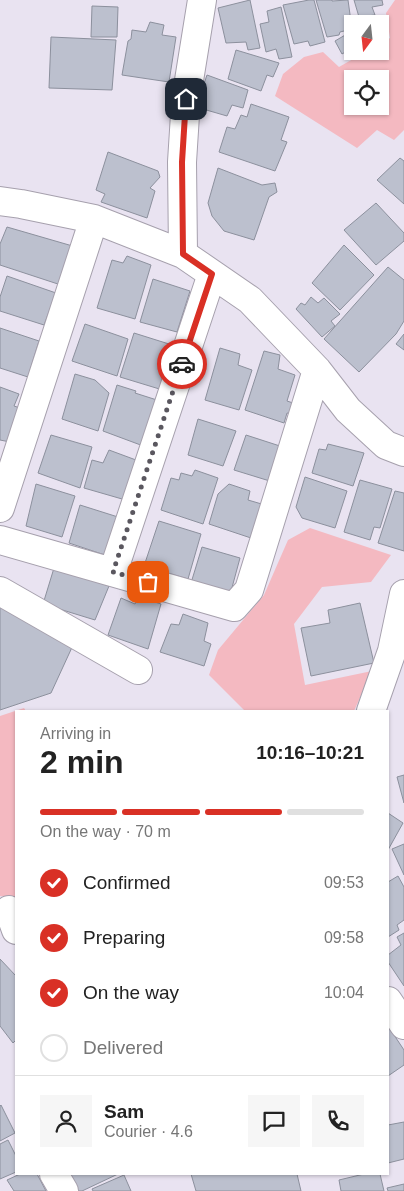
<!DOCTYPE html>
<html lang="en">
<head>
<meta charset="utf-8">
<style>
	body { margin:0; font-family:Helvetica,sans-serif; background:#f6f6f6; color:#222; height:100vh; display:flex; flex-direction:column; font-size:19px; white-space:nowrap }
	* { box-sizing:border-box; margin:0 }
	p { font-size:16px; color:#767676 }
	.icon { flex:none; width:28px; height:28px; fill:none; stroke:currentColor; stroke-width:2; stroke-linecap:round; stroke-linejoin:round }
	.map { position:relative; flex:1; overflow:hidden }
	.side { position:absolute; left:15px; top:710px; width:374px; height:465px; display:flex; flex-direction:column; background:#fff; border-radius:0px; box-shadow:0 1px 4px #0004 }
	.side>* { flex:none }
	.needle { width:32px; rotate:195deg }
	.buttons { position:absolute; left:344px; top:15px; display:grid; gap:10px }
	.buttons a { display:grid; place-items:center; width:45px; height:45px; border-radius:0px; background:#fff; box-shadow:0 1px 4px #0004; font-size:25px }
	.pin { position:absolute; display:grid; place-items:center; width:42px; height:42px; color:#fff; margin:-21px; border-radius:10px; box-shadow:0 2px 8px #0006 }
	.courier { position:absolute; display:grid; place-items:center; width:50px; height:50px; margin:-25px; border:4px solid #d93025; border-radius:50%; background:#fff; color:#222; box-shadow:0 1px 6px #0007 }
	.overview em { font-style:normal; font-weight:700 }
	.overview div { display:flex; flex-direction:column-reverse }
	.overview { display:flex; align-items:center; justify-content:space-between; height:85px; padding:0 25px }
	h1 { font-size:32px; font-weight:700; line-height:38px }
	.bar { display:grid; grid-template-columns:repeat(4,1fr); gap:8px 5px; align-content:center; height:60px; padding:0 25px }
	.bar i { height:6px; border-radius:4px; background:#e0e0e0 }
	.bar .on { background:#d93025 }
	.bar p { grid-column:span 4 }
	.line { display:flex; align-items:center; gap:12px; padding:0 25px; border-top:1px solid #e0e0e0 }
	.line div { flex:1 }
	.round { display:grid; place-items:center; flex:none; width:52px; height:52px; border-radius:0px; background:#f6f6f6 }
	ol { padding:0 25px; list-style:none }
	li { display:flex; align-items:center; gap:15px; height:55px }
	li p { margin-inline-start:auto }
	li .icon { padding:5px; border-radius:50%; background:#d93025; color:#fff; stroke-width:4 }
	li:last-child { color:#767676 }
	li i { width:28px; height:28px; border:2px solid #e0e0e0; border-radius:50% }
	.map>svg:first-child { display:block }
	.green { fill:#f4b9c1; fill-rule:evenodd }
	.building { fill:#bcc0ce; stroke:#8c909d }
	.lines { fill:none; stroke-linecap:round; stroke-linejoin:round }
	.minor-casing { stroke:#a6a0ad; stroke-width:30 }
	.minor { stroke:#fff; stroke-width:28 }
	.done { stroke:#5a575f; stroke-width:5; stroke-dasharray:0 9 }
	.route { stroke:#d93025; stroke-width:6 }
</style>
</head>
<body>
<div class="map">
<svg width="404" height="1191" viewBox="0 0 404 1191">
	<rect width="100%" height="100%" fill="#e9e3f1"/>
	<path class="green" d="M395,0H404V130L394,140L377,130L357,148L275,96L283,74L304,57L323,52L339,67L367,51H380V44L390,38L386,13ZM352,79H380V106H352Z
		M310,528L391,555L371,582L322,587L294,624L305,685L372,671L354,711H245L209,675L218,650L264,595L288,540Z
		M24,708L26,711H16V898L0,896V716Z"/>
	<path class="building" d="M250,0L260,48L248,50L246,42L226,43L218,8Z
		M309,0H314L325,42L310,46L308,41L294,44L283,5Z
		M316,0H332V1L348,0L352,29L340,32L339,35L327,37Z
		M354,0H382L383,5L372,7L375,15L359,17Z
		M92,6L118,7L117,37H91Z
		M281,7L292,57L279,59L276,49L266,52L260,24L269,22L267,11Z
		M150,22L164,25L162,35L176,37L169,82L122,75L128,41L131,39L132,30L146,32Z
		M352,31V48L342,54L335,41Z
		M51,37L116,40L112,90L49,88Z
		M236,50L279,63L273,77L267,75L261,91L228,79Z
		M207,75L248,90L243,108L232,105L227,116L196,107Z
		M251,104L289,117L281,140L287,142L275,171L219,152L227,127L235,129L241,115L247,117Z
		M108,152L158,171L160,177L150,188L155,191L147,218L101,202L105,194L96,190Z
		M400,158L404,161V204L377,180Z
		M218,168L262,185L275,183L277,192L269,197L254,240L224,231L212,216L208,203Z
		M376,203L404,233V241L376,265L344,230Z
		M7,227L76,247L64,286L0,265V244Z
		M344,245L374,275L340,310L312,283Z
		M127,256L151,265L135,319L97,308L112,260L123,263Z
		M388,267L404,280V321L396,334L359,372L324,339Z
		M7,276L56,293L44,325L0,311V297Z
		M153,279L190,291L177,332L140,322Z
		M311,297L318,303L324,298L340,314L331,321L335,326L322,337L296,309L301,303L305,305Z
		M85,324L128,339L117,376L72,361Z
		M0,328L39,341L28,377L0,368Z
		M134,333L169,344L162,376L169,380L166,391L120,377Z
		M404,334V350L396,344Z
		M220,348L240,354L238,365L252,370L239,410L205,400Z
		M264,351L280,355L278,369L295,375L287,401L296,404L293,414L287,413L284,423L245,410Z
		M75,374L95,380L109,393L98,431L62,419Z
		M117,385L136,391L135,393L160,401L146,447L103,431Z
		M0,387L19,394L14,406L20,408L10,442L0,440Z
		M198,419L236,431L223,466L188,455Z
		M51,435L92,447L80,488L38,473Z
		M246,435L283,447L273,482L234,470Z
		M328,444L364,453L353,486L312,473L319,449L326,450Z
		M109,450L136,460L129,501L84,488L92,460L103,463Z
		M195,470L218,478L203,524L161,510L171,478L179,480L181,473L192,476Z
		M305,477L347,491L335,528L302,518L296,507Z
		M360,480L392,489L380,528L374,527L370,540L344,532Z
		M36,484L75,496L62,537L26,526Z
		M229,484L250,491L248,500L265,505L254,539L209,524L218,494Z
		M395,491L404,493V551L378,543Z
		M80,505L118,517L105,555L69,543Z
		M159,521L201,534L188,579L144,566Z
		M202,547L240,558L230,595L191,583Z
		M54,568L109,586L95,620L43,604Z
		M139,597L161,604L148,649L108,635L121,598L135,604Z
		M360,603L374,663L311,676L301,628L330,623L328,610Z
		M0,607L74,643L51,693L0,710Z
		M183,614L208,623L204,641L211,644L204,666L160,652L171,624L179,625Z
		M404,775V803L397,777Z
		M388,813L403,823L388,850Z
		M404,844V875L392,849Z
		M398,876L404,887V920L397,925L399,930L388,937V882Z
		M404,933V986L388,962V955L401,945L397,937Z
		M0,959L16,976V1040L13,1043L0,1026Z
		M388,1026L404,1050V1065L388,1076Z
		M1,1105L15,1133L0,1141V1106Z
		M404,1122V1159L388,1163V1125Z
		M8,1140L16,1156V1172L0,1179V1144Z
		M20,1174H37L46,1191H14L7,1180Z
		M67,1174H118L82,1191H76Z
		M191,1174H297L301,1191H196Z
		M364,1174H380L384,1191H341L339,1180Z
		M124,1175L131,1191H93L92,1189Z
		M404,1184V1191H388L387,1188Z"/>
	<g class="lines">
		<g class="minor-casing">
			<path id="minor" d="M0,201L21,204L94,219L183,254L250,300L317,370L348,410L386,445L404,452
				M183,254L182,162L186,99L202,0
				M0,508L94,219
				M0,540L234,607L249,590L317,370
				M113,572L212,274
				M0,591L138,670
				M371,711L392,651L404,594
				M9,910L16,930
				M388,1001L404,1025
				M54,1174L64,1191"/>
		</g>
		<use href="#minor" class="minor"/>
	</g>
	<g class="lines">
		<path class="done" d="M148,582L113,572L182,364"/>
		<path class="route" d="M182,364L212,274L183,254L182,162L186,99"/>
	</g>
</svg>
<div class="buttons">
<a><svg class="needle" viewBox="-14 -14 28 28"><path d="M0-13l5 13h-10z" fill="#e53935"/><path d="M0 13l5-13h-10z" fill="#767676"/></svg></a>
<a><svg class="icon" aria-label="locate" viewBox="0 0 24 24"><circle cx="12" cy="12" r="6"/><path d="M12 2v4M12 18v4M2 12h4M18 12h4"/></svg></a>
</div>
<div class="pin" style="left:148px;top:582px;background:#ea580c"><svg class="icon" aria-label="bag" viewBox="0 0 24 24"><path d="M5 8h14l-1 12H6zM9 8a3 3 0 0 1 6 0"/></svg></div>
<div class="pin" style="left:186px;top:99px;background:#1f2937"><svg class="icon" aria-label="home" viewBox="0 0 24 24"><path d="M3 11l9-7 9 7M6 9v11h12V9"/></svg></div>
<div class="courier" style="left:182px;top:364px"><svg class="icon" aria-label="car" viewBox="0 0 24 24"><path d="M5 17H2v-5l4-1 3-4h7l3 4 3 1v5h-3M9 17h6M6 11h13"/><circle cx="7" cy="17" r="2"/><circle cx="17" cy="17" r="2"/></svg></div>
<section class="side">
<div class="overview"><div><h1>2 min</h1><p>Arriving in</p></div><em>10:16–10:21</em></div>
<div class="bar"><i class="on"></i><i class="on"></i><i class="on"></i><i></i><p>On the way · 70 m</p></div>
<ol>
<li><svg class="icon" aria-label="check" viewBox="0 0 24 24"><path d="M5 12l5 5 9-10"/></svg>Confirmed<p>09:53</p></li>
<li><svg class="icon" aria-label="check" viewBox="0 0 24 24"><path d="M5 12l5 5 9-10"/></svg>Preparing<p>09:58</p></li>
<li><svg class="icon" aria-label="check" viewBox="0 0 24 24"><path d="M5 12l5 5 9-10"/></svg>On the way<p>10:04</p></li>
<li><i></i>Delivered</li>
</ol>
<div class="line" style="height:90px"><a class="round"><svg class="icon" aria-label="person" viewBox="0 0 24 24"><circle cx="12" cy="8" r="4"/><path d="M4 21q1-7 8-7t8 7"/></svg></a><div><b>Sam</b><p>Courier · 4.6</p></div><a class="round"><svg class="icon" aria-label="chat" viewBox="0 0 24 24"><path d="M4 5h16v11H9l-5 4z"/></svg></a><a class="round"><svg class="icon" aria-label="phone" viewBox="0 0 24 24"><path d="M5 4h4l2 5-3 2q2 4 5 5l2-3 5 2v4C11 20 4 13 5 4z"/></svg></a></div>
</section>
</div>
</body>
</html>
